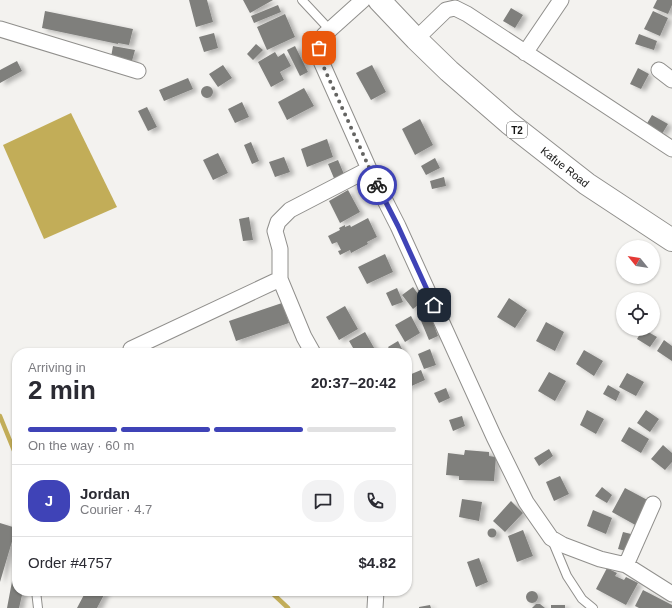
<!DOCTYPE html>
<html lang="en">
<head>
<meta charset="utf-8">
<style>
	body { margin:0; font-family:Arial,sans-serif; background:#f2f2f3; color:#2b2b33; height:100vh; display:flex; flex-direction:column; font-size:15px; white-space:nowrap }
	* { box-sizing:border-box; margin:0 }
	p { font-size:13px; color:#7c7c81 }
	.icon { flex:none; width:22px; height:22px; fill:none; stroke:currentColor; stroke-width:2; stroke-linecap:round; stroke-linejoin:round }
	.map { position:relative; flex:1; overflow:hidden }
	.details { position:absolute; left:12px; top:348px; width:400px; height:248px; display:flex; flex-direction:column; background:#fff; border-radius:16px; box-shadow:0 1px 3px #0004 }
	.details>* { flex:none }
	.needle { width:26px; rotate:300deg }
	.fabs { position:absolute; left:616px; top:240px; display:grid; gap:8px }
	.fabs a { display:grid; place-items:center; width:44px; height:44px; border-radius:50%; background:#fff; box-shadow:0 1px 3px #0004; font-size:20px }
	.pin { position:absolute; display:grid; place-items:center; width:34px; height:34px; color:#fff; margin:-17px; border-radius:8px; box-shadow:0 2px 6px #0006 }
	.courier { position:absolute; display:grid; place-items:center; width:40px; height:40px; margin:-20px; border:3px solid #3f43b7; border-radius:50%; background:#fff; color:#222; box-shadow:0 1px 5px #0007 }
	.head em { font-style:normal; font-weight:700 }
	.head div { display:flex; flex-direction:column-reverse }
	.head { display:flex; align-items:center; justify-content:space-between; height:68px; padding:0 16px }
	h1 { font-size:26px; font-weight:700; line-height:30px }
	.bar { display:grid; grid-template-columns:repeat(4,1fr); gap:6px 4px; align-content:center; height:48px; padding:0 16px }
	.bar i { height:5px; border-radius:3px; background:#e1e1e2 }
	.bar .current { background:#3f43b7 }
	.bar p { grid-column:span 4 }
	.line { display:flex; align-items:center; gap:10px; padding:0 16px; border-top:1px solid #e1e1e2 }
	.line div { flex:1 }
	.round { display:grid; place-items:center; flex:none; width:42px; height:42px; border-radius:16px; background:#f2f2f3 }
	.map>svg:first-child { display:block }
	.water { fill:#c2ad58 }
	.lines { fill:none; stroke-linecap:round; stroke-linejoin:round }
	.stream { stroke:#c2ad58; stroke-width:4.5 }
	.building { fill:#7f7f7c; filter:url(#shadow) }
	.service-casing { stroke:#908f8c; stroke-width:10 }
	.minor-casing { stroke:#908f8c; stroke-width:17 }
	.trunk-casing { stroke:#908f8c; stroke-width:24 }
	.service { stroke:#fff; stroke-width:8 }
	.minor { stroke:#fff; stroke-width:15 }
	.trunk { stroke:#fff; stroke-width:22 }
	.done { stroke:#646462; stroke-width:4; stroke-dasharray:0 7.2 }
	.route { stroke:#3f43b7; stroke-width:5 }
	.labels { text-anchor:middle; stroke-width:3.5; stroke-linejoin:round; paint-order:stroke }
	.shield { fill:#fff; stroke:#5d5d5c; stroke-width:1 }
	.shield-label { font-size:10px; font-weight:bold; fill:#171716 }
	.street-label { font-size:11px; fill:#171716; stroke:#fff }
</style>
</head>
<body>
<div class="map">
<svg width="672" height="608" viewBox="0 0 672 608">
	<defs>
		<filter id="shadow"><feDropShadow dx="4.5" dy="2.5" stdDeviation="2" flood-color="#0004"/></filter>
	</defs>
	<rect width="100%" height="100%" fill="#f3f2ef"/>
	<path class="water" d="M71,113L117,207L44,239L3,145Z"/>
	<g class="lines">
		<path class="stream" d="M0,416L17,458
			M270,591L288,608"/>
	</g>
	<path class="building" d="M189,0H207L213,22L196,27Z
		M243,0H273L250,13Z
		M657,0H672V5L668,14L653,8Z
		M278,5L281,12L254,23L251,16Z
		M511,8L523,15L515,28L503,21Z
		M45,11L133,29L129,45L118,43V44L42,28Z
		M653,11L668,18L660,36L644,29Z
		M285,14L295,37L267,50L257,27Z
		M214,33L218,48L204,52L199,37Z
		M639,34L657,41L654,50L635,44Z
		M256,44L263,50L253,60L247,54Z
		M113,46L135,50L132,61L111,57Z
		M295,46L308,72L300,76L287,50Z
		M275,52L278,57L284,53L291,66L280,72L284,80L271,87L258,62Z
		M17,61L22,71L0,83V70Z
		M223,65L232,78L218,87L209,74Z
		M372,65L386,92L371,100L356,73Z
		M638,68L649,74L641,89L630,84Z
		M188,78L193,89L164,101L159,90Z
		M201 92a6 6 0 1 1 12 0a6 6 0 1 1-12 0Z
		M304,88L314,106L287,120L278,102Z
		M242,102L249,117L235,123L228,109Z
		M147,107L157,127L148,131L138,111Z
		M652,115L668,124L662,134L646,125Z
		M420,119L433,145L415,155L402,129Z
		M327,139L333,157L307,167L301,149Z
		M251,142L259,161L252,164L244,145Z
		M218,153L228,173L213,180L203,160Z
		M284,157L290,172L275,177L269,162Z
		M435,158L440,168L426,175L421,166Z
		M338,160L346,179L336,183L328,164Z
		M444,177L446,186L432,189L430,181Z
		M348,190L360,212L340,223L329,201Z
		M249,217L253,240L243,241L239,219Z
		M368,218L377,237L367,242L368,244L351,253L350,250L340,255L338,251L341,250L337,242L332,244L328,236L340,230L339,228L345,225V227L350,225L351,227Z
		M385,254L393,272L367,284L358,267Z
		M413,287L423,301L413,309L402,295Z
		M397,288L403,302L392,306L386,293Z
		M509,298L527,310L515,328L497,317Z
		M282,303L289,323L236,341L229,321Z
		M345,306L358,329L339,340L326,317Z
		M429,312L438,336L429,340L419,316Z
		M411,316L420,333L405,342L395,325Z
		M546,322L564,332L555,351L536,341Z
		M643,329L657,337L650,347L637,339Z
		M365,332L377,353H356L349,341Z
		M664,340L672,346V361L657,351Z
		M398,341L403,351L399,353H392L388,347Z
		M430,349L436,365L424,369L418,354Z
		M584,350L603,361L594,376L576,364Z
		M407,370L409,375L421,370L425,380L407,388Z
		M549,372L566,381L555,401L538,391Z
		M627,373L644,382L636,396L619,387Z
		M608,385L620,392L616,401L603,394Z
		M446,388L450,398L439,403L434,393Z
		M587,410L604,419L596,434L580,425Z
		M646,410L659,419L650,432L637,423Z
		M462,416L465,426L453,431L449,420Z
		M629,427L649,439L641,453L621,441Z
		M663,445L672,453V462L665,470L651,459Z
		M549,449L553,456L539,466L534,458Z
		M465,450L489,452V456L496,457L494,481L459,480V476L446,475L448,453L464,455Z
		M560,476L569,494L554,501L546,482Z
		M602,487L612,495L607,503L595,496Z
		M625,488L653,503L639,527L612,512Z
		M462,499L482,502L479,521L459,517Z
		M511,501L523,513L505,532L493,521Z
		M593,510L612,518L606,534L587,526Z
		M0,523L16,528L0,582Z
		M487.5 533a4.5 4.5 0 1 1 9 0a4.5 4.5 0 1 1-9 0Z
		M523,530L533,556L517,562L508,536Z
		M623,532L635,535L630,552L618,549Z
		M479,558L488,582L476,587L467,562Z
		M607,568L617,573L615,576L624,580L626,577L638,583L626,605L596,589Z
		M14,571L17,572V591H23L19,608H7Z
		M643,590L672,605V608H639L635,606Z
		M526 597a6 6 0 1 1 12 0a6 6 0 1 1-12 0Z
		M86,591H106L97,608H77Z
		M536,604H540L545,608H532Z
		M430,605L431,608H419V607Z
		M551,605H565V608H551Z"/>
	<g class="lines">
		<g class="service-casing">
			<path id="service" d="M302,0L330,30
				M552,540L567,576L582,599L593,608
				M36,591L38,608"/>
		</g>
		<g class="minor-casing">
			<path id="minor" d="M363,0L324,35L319,48L320,59L369,169L398,226L494,437L526,502L551,538L563,545L600,559L626,565L672,594
				M0,29L138,71
				M416,39L446,10L455,8L467,14L672,149
				M525,53L561,0
				M659,70L672,80
				M131,349L280,279
				M313,353L304,337L280,279V249L275,231L278,222L290,210L369,169
				M626,565L653,504
				M375,608L376,591"/>
		</g>
		<g class="trunk-casing">
			<path id="trunk" d="M379,0L416,39L449,71L509,123L587,184L672,240"/>
		</g>
		<use href="#service" class="service"/>
		<use href="#minor" class="minor"/>
		<use href="#trunk" class="trunk"/>
	</g>
	<g class="lines">
		<path class="done" d="M319,48L320,59L377,185"/>
		<path class="route" d="M377,185L398,226L434,305"/>
	</g>
	<g class="labels">
		<rect class="shield" x="507" y="122" width="20" height="16" rx="3"/>
		<g class="shield-label">
			<text x="517" y="134">T2</text>
		</g>
		<g class="street-label">
			<text transform="translate(565 167) rotate(38)" y="4">Kafue Road</text>
		</g>
	</g>
</svg>
<div class="fabs">
<a><svg class="needle" viewBox="-14 -14 28 28"><path d="M0-13l5 13h-10z" fill="#e53935"/><path d="M0 13l5-13h-10z" fill="#7c7c81"/></svg></a>
<a><svg class="icon" aria-label="locate" viewBox="0 0 24 24"><circle cx="12" cy="12" r="6"/><path d="M12 2v4M12 18v4M2 12h4M18 12h4"/></svg></a>
</div>
<div class="pin" style="left:319px;top:48px;background:#ea580c"><svg class="icon" aria-label="bag" viewBox="0 0 24 24"><path d="M5 8h14l-1 12H6zM9 8a3 3 0 0 1 6 0"/></svg></div>
<div class="pin" style="left:434px;top:305px;background:#1f2937"><svg class="icon" aria-label="home" viewBox="0 0 24 24"><path d="M3 11l9-7 9 7M6 9v11h12V9"/></svg></div>
<div class="courier" style="left:377px;top:185px"><svg class="icon" aria-label="bike" viewBox="0 0 24 24"><circle cx="6" cy="16" r="4"/><circle cx="18" cy="16" r="4"/><path d="M6 16l4-8h5l3 8M10 8l3 8H6M13 5h3"/></svg></div>
<section class="details">
<div class="head"><div><h1>2 min</h1><p>Arriving in</p></div><em>20:37–20:42</em></div>
<div class="bar"><i class="current"></i><i class="current"></i><i class="current"></i><i></i><p>On the way · 60 m</p></div>
<div class="line" style="height:72px"><b class="round" style="background:#3f43b7;color:#fff">J</b><div><b>Jordan</b><p>Courier · 4.7</p></div><a class="round"><svg class="icon" aria-label="chat" viewBox="0 0 24 24"><path d="M4 5h16v11H9l-5 4z"/></svg></a><a class="round"><svg class="icon" aria-label="phone" viewBox="0 0 24 24"><path d="M5 4h4l2 5-3 2q2 4 5 5l2-3 5 2v4C11 20 4 13 5 4z"/></svg></a></div>
<div class="line" style="height:52px"><div>Order #4757</div><b>$4.82</b></div>
</section>
</div>
</body>
</html>
